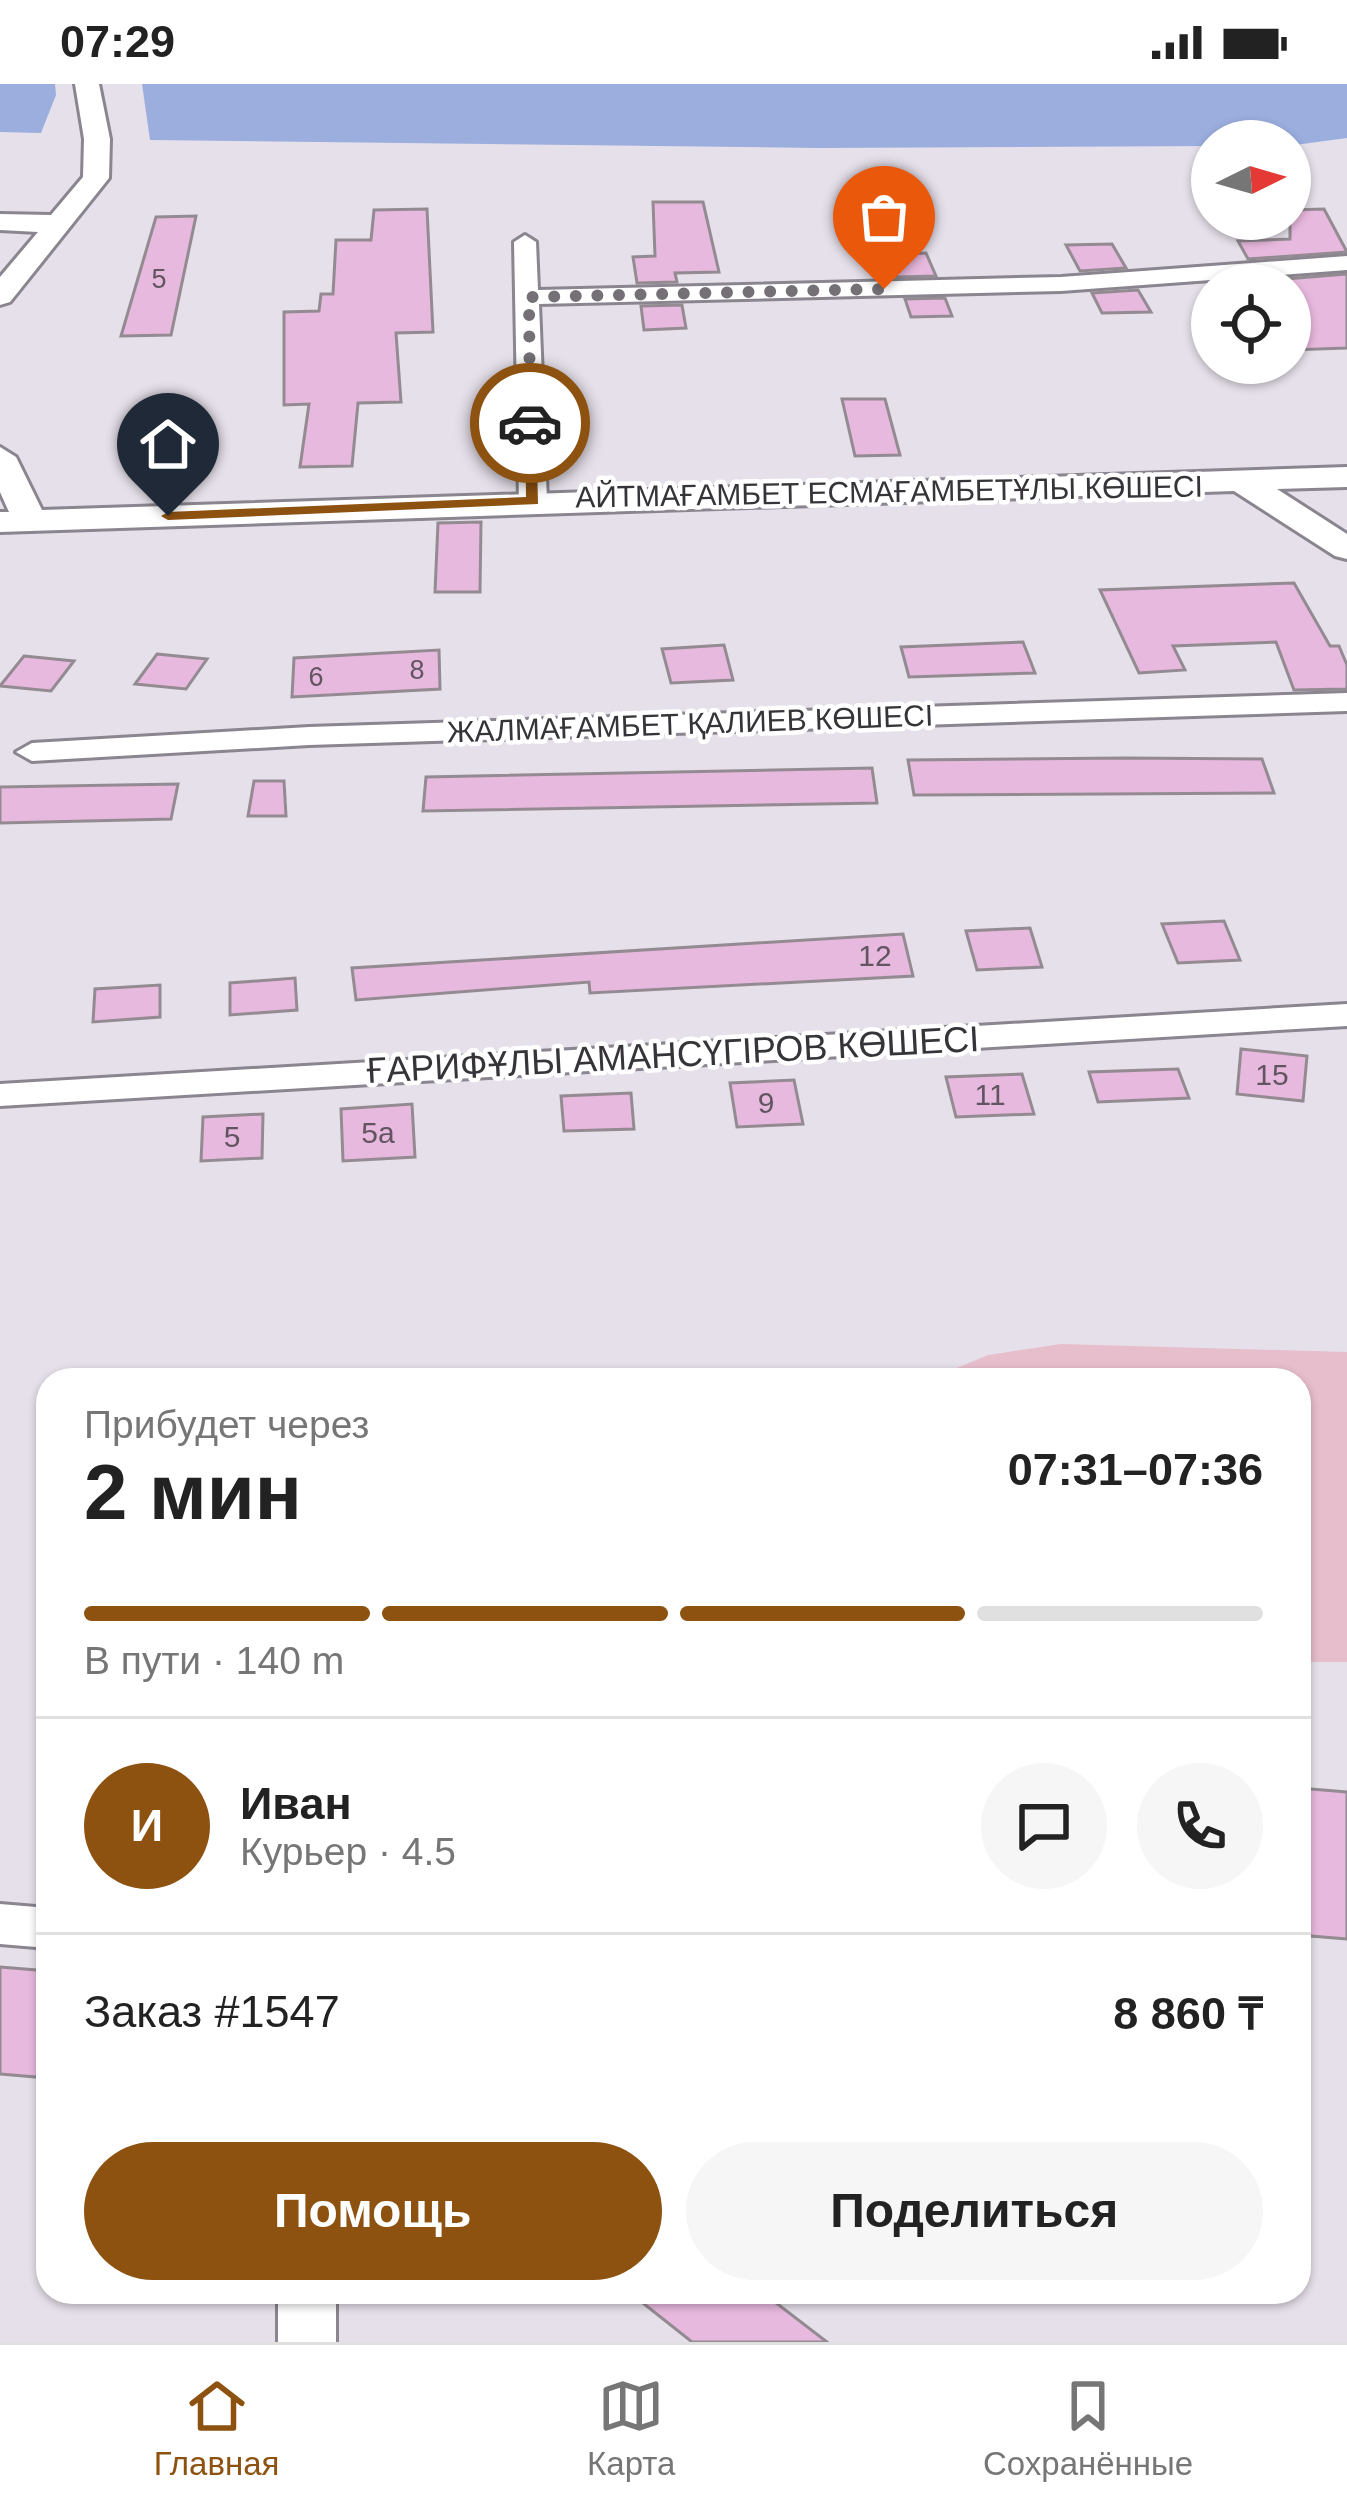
<!DOCTYPE html>
<html lang="ru">
<head>
<meta charset="utf-8">
<style>
	body { margin:0; font-family:Helvetica,sans-serif; background:#f6f6f6; color:#222; height:100vh; display:flex; flex-direction:column; font-size:45px; white-space:nowrap }
	* { box-sizing:border-box; margin:0 }
	p { font-size:39px; color:#767676 }
	.icon { flex:none; width:66px; height:66px; fill:none; stroke:currentColor; stroke-width:2; stroke-linecap:round; stroke-linejoin:round }
	.map { position:relative; flex:1; overflow:hidden }
	.sheet { position:absolute; left:36px; top:1284px; width:1275px; height:936px; display:flex; flex-direction:column; background:#fff; border-radius:36px; box-shadow:0 3px 9px #0004 }
	.sheet>* { flex:none }
	.needle { width:78px; rotate:85deg }
	.controls { position:absolute; left:1191px; top:36px; display:grid; gap:24px }
	.controls a { display:grid; place-items:center; width:120px; height:120px; border-radius:50%; background:#fff; box-shadow:0 3px 9px #0004; font-size:60px }
	.pin { position:absolute; display:grid; place-items:center; width:102px; height:102px; color:#fff; margin:-123px -51px; border-radius:50% 50% 50% 0; rotate:-45deg; box-shadow:0 0 12px #0007 }
	.pin .icon { rotate:45deg }
	.courier { position:absolute; display:grid; place-items:center; width:120px; height:120px; margin:-60px; border:9px solid #8d5110; border-radius:50%; background:#fff; color:#222; box-shadow:0 3px 15px #0007 }
	.headline em { font-style:normal; font-weight:700 }
	.headline div { display:flex; flex-direction:column-reverse }
	.headline { display:flex; align-items:center; justify-content:space-between; height:204px; padding:0 48px }
	h1 { font-size:78px; font-weight:700; line-height:90px }
	.bar { display:grid; grid-template-columns:repeat(4,1fr); gap:18px 12px; align-content:center; height:144px; padding:0 48px }
	.bar i { height:15px; border-radius:9px; background:#e0e0e0 }
	.bar .active { background:#8d5110 }
	.bar p { grid-column:span 4 }
	.line { display:flex; align-items:center; gap:30px; padding:0 48px; border-top:3px solid #e0e0e0 }
	.line div { flex:1 }
	.round { display:grid; place-items:center; flex:none; width:126px; height:126px; border-radius:63px; background:#f6f6f6 }
	.primary-button { display:flex; gap:24px; margin-top:auto; padding:24px 48px }
	.primary-button a { flex:1; height:138px; border-radius:72px; background:#8d5110; color:#fff; font-size:48px; font-weight:700; line-height:138px; text-align:center }
	.primary-button a+a { background:#f6f6f6; color:#222 }
	.status { display:flex; justify-content:space-between; align-items:center; height:84px; padding:0 60px; background:#fff; direction:ltr }
	.status svg { height:33px; fill:currentColor }
	.menu { display:flex; justify-content:space-around; align-items:center; height:168px; border-top:3px solid #e0e0e0; background:#fff; font-size:33px; color:#767676 }
	.menu a { display:grid; justify-items:center; gap:6px }
	.menu .active { color:#8d5110 }
	.map>svg:first-child { display:block }
	.green { fill:#e7becc }
	.water { fill:#9baede }
	.building { fill:#e8b9de; stroke:#948b92; stroke-width:3 }
	.lines { fill:none; stroke-linecap:round; stroke-linejoin:round }
	.minor-casing { stroke:#8a858e; stroke-width:6 }
	.tertiary-casing { stroke:#8a858e; stroke-width:6 }
	.minor { fill:#fff; fill-rule:evenodd }
	.tertiary { fill:#fff; fill-rule:evenodd }
	.route { fill:#8d5110 }
	.done { stroke:#747076; stroke-width:12; stroke-dasharray:0 21.6 }
	.labels { text-anchor:middle; stroke-width:9; stroke-linejoin:round; paint-order:stroke }
	.far-number-label { font-size:27px; fill:#625562 }
	.far-street-label { font-size:30px; fill:#363438; stroke:#fff }
	.number-label { font-size:30px; fill:#625562 }
	.street-label { font-size:36px; fill:#363438; stroke:#fff }
</style>
</head>
<body>
<div class="status"><b>07:29</b><svg viewBox="0 0 49 12"><path d="M0 12V9h3v3zM5 12V6h3v6zM10 12V3h3v9zM15 12V0h3v12zM26 1h20v11H26zM47 4h2v5h-2z"/></svg></div>
<div class="map">
<svg width="1347" height="2258" viewBox="0 0 1347 2258">
	<rect width="100%" height="100%" fill="#e6e0ea"/>
	<path class="green" d="M1061,1260L1347,1268V1578H1299V1296H928L988,1271Z"/>
	<path class="water" d="M0,0H55L56,11L41,49L0,48Z
		M142,0H1347V54L1295,61L1290,57H1212V62L819,64L150,56Z"/>
	<path class="building" d="M653,118H703L719,188L675,189L677,198L637,199L633,173L655,172Z
		M427,125L433,248L396,249L401,318L358,319L352,382L300,383L309,320L284,321V228L319,227L321,210H333L336,156H371L374,126Z
		M1324,125L1347,168L1248,175L1238,157L1290,155V126Z
		M196,132L171,251L121,252L156,133Z
		M1112,160L1126,184L1080,187L1066,161Z
		M926,169L936,192L897,193L889,170Z
		M1347,190V264L1290,266V201H1264L1262,197Z
		M1138,206L1151,228L1102,229L1092,209Z
		M945,214L952,232L911,233L905,215Z
		M682,221L686,244L644,246L641,222Z
		M842,315H885L900,371L855,372Z
		M481,438L480,508H435L438,439Z
		M1294,499L1330,562H1339L1347,581V605L1294,606L1276,558L1173,562L1185,586L1139,589L1100,506Z
		M1023,558L1035,589L909,593L901,563Z
		M724,561L733,596L671,599L662,565Z
		M439,566L440,605L292,613L294,574Z
		M157,570L207,575L186,605L135,600Z
		M24,572L74,577L51,607L0,602Z
		M1124,674L1262,675L1274,709L914,711L908,676Z
		M872,684L877,719L423,727L426,693Z
		M254,697H284L286,732H248Z
		M178,700L171,735L0,739V703Z
		M1224,837L1240,876L1178,879L1162,840Z
		M1030,844L1042,883L977,886L966,847Z
		M903,850L913,892L590,909L589,898L356,916L352,884Z
		M295,894L297,926L230,931V899Z
		M160,901V933L93,938L95,905Z
		M1241,965L1307,972L1303,1017L1237,1010Z
		M1178,985L1189,1014L1098,1018L1089,988Z
		M1022,990L1034,1030L956,1033L946,993Z
		M794,996L803,1040L737,1043L730,999Z
		M631,1009L634,1045L564,1047L561,1012Z
		M412,1020L415,1073L343,1077L341,1025Z
		M263,1030L262,1074L201,1077L203,1033Z
		M1299,1704L1347,1708V1855L1299,1851Z
		M0,1883L48,1887V1994L0,1990Z
		M629,2208H762L827,2258H692Z"/>
	<g class="lines">
		<g class="minor-casing">
			<path id="minor" d="M525,151L536,158L538,206L1061,193L1347,172V186L1061,207L539,220L547,417L533,425L519,417L514,158Z
				M1347,609V627L309,661L32,677L16,668L32,659L309,643Z
				M1347,920V942L0,1022V1000Z
				M0,1820L48,1824V1864L0,1860Z
				M278,2208H336V2258H278Z"/>
		</g>
		<g class="tertiary-casing">
			<path id="tertiary" d="M75,0H99L110,55L109,94L10,218L0,221V193L38,148L0,146V130L51,131L83,93L84,55Z
				M0,363L16,373L42,426L1347,383V403L1277,405L1347,450V475L1335,472L1234,407L0,448V428H9L0,408Z"/>
		</g>
		<use href="#minor" class="minor"/>
		<use href="#tertiary" class="tertiary"/>
	</g>
	<path class="route" d="M525,336L536,339L538,420L168,436L161,432L168,428L526,413Z"/>
	<g class="lines">
		<path class="done" d="M530,339L529,213L884,205"/>
	</g>
	<g class="labels">
		<g class="far-number-label">
			<text x="159" y="204">5</text>
			<text x="417" y="595">8</text>
			<text x="316" y="602">6</text>
		</g>
		<g class="far-street-label">
			<text transform="translate(889 408) rotate(-1)" y="10">АЙТМАҒАМБЕТ ЕСМАҒАМБЕТҰЛЫ КӨШЕСІ</text>
			<text transform="translate(690 640) rotate(-2)" y="10">ЖАЛМАҒАМБЕТ ҚАЛИЕВ КӨШЕСІ</text>
		</g>
		<g class="number-label">
			<text x="875" y="882">12</text>
			<text x="1272" y="1001">15</text>
			<text x="990" y="1021">11</text>
			<text x="766" y="1029">9</text>
			<text x="378" y="1059">5а</text>
			<text x="232" y="1063">5</text>
		</g>
		<g class="street-label">
			<text transform="translate(673 970) rotate(-3)" y="13">ҒАРИФҰЛЫ АМАНСҮГІРОВ КӨШЕСІ</text>
		</g>
	</g>
</svg>
<div class="controls">
<a><svg class="needle" viewBox="-14 -14 28 28"><path d="M0-13l5 13h-10z" fill="#e53935"/><path d="M0 13l5-13h-10z" fill="#767676"/></svg></a>
<a><svg class="icon" aria-label="locate" viewBox="0 0 24 24"><circle cx="12" cy="12" r="6"/><path d="M12 2v4M12 18v4M2 12h4M18 12h4"/></svg></a>
</div>
<div class="pin" style="left:884px;top:205px;background:#ea580c"><svg class="icon" aria-label="bag" viewBox="0 0 24 24"><path d="M5 8h14l-1 12H6zM9 8a3 3 0 0 1 6 0"/></svg></div>
<div class="pin" style="left:168px;top:432px;background:#1f2937"><svg class="icon" aria-label="home" viewBox="0 0 24 24"><path d="M3 11l9-7 9 7M6 9v11h12V9"/></svg></div>
<div class="courier" style="left:530px;top:339px"><svg class="icon" aria-label="car" viewBox="0 0 24 24"><path d="M5 17H2v-5l4-1 3-4h7l3 4 3 1v5h-3M9 17h6M6 11h13"/><circle cx="7" cy="17" r="2"/><circle cx="17" cy="17" r="2"/></svg></div>
<section class="sheet">
<div class="headline"><div><h1>2 мин</h1><p>Прибудет через</p></div><em>07:31–07:36</em></div>
<div class="bar"><i class="active"></i><i class="active"></i><i class="active"></i><i></i><p>В пути · 140 m</p></div>
<div class="line" style="height:216px"><b class="round" style="background:#8d5110;color:#fff">И</b><div><b>Иван</b><p>Курьер · 4.5</p></div><a class="round"><svg class="icon" aria-label="chat" viewBox="0 0 24 24"><path d="M4 5h16v11H9l-5 4z"/></svg></a><a class="round"><svg class="icon" aria-label="phone" viewBox="0 0 24 24"><path d="M5 4h4l2 5-3 2q2 4 5 5l2-3 5 2v4C11 20 4 13 5 4z"/></svg></a></div>
<div class="line" style="height:156px"><div>Заказ #1547</div><b>8 860 ₸</b></div>
<div class="primary-button"><a>Помощь</a><a>Поделиться</a></div>
</section>
</div>
<nav class="menu">
<a class="active"><svg class="icon" aria-label="home" viewBox="0 0 24 24"><path d="M3 11l9-7 9 7M6 9v11h12V9"/></svg>Главная</a>
<a><svg class="icon" aria-label="map" viewBox="0 0 24 24"><path d="M3 6l6-2 6 2 6-2v14l-6 2-6-2-6 2zM9 4v14M15 6v14"/></svg>Карта</a>
<a><svg class="icon" aria-label="saved" viewBox="0 0 24 24"><path d="M7 4h10v16l-5-4-5 4z"/></svg>Сохранённые</a>
</nav>
</body>
</html>
